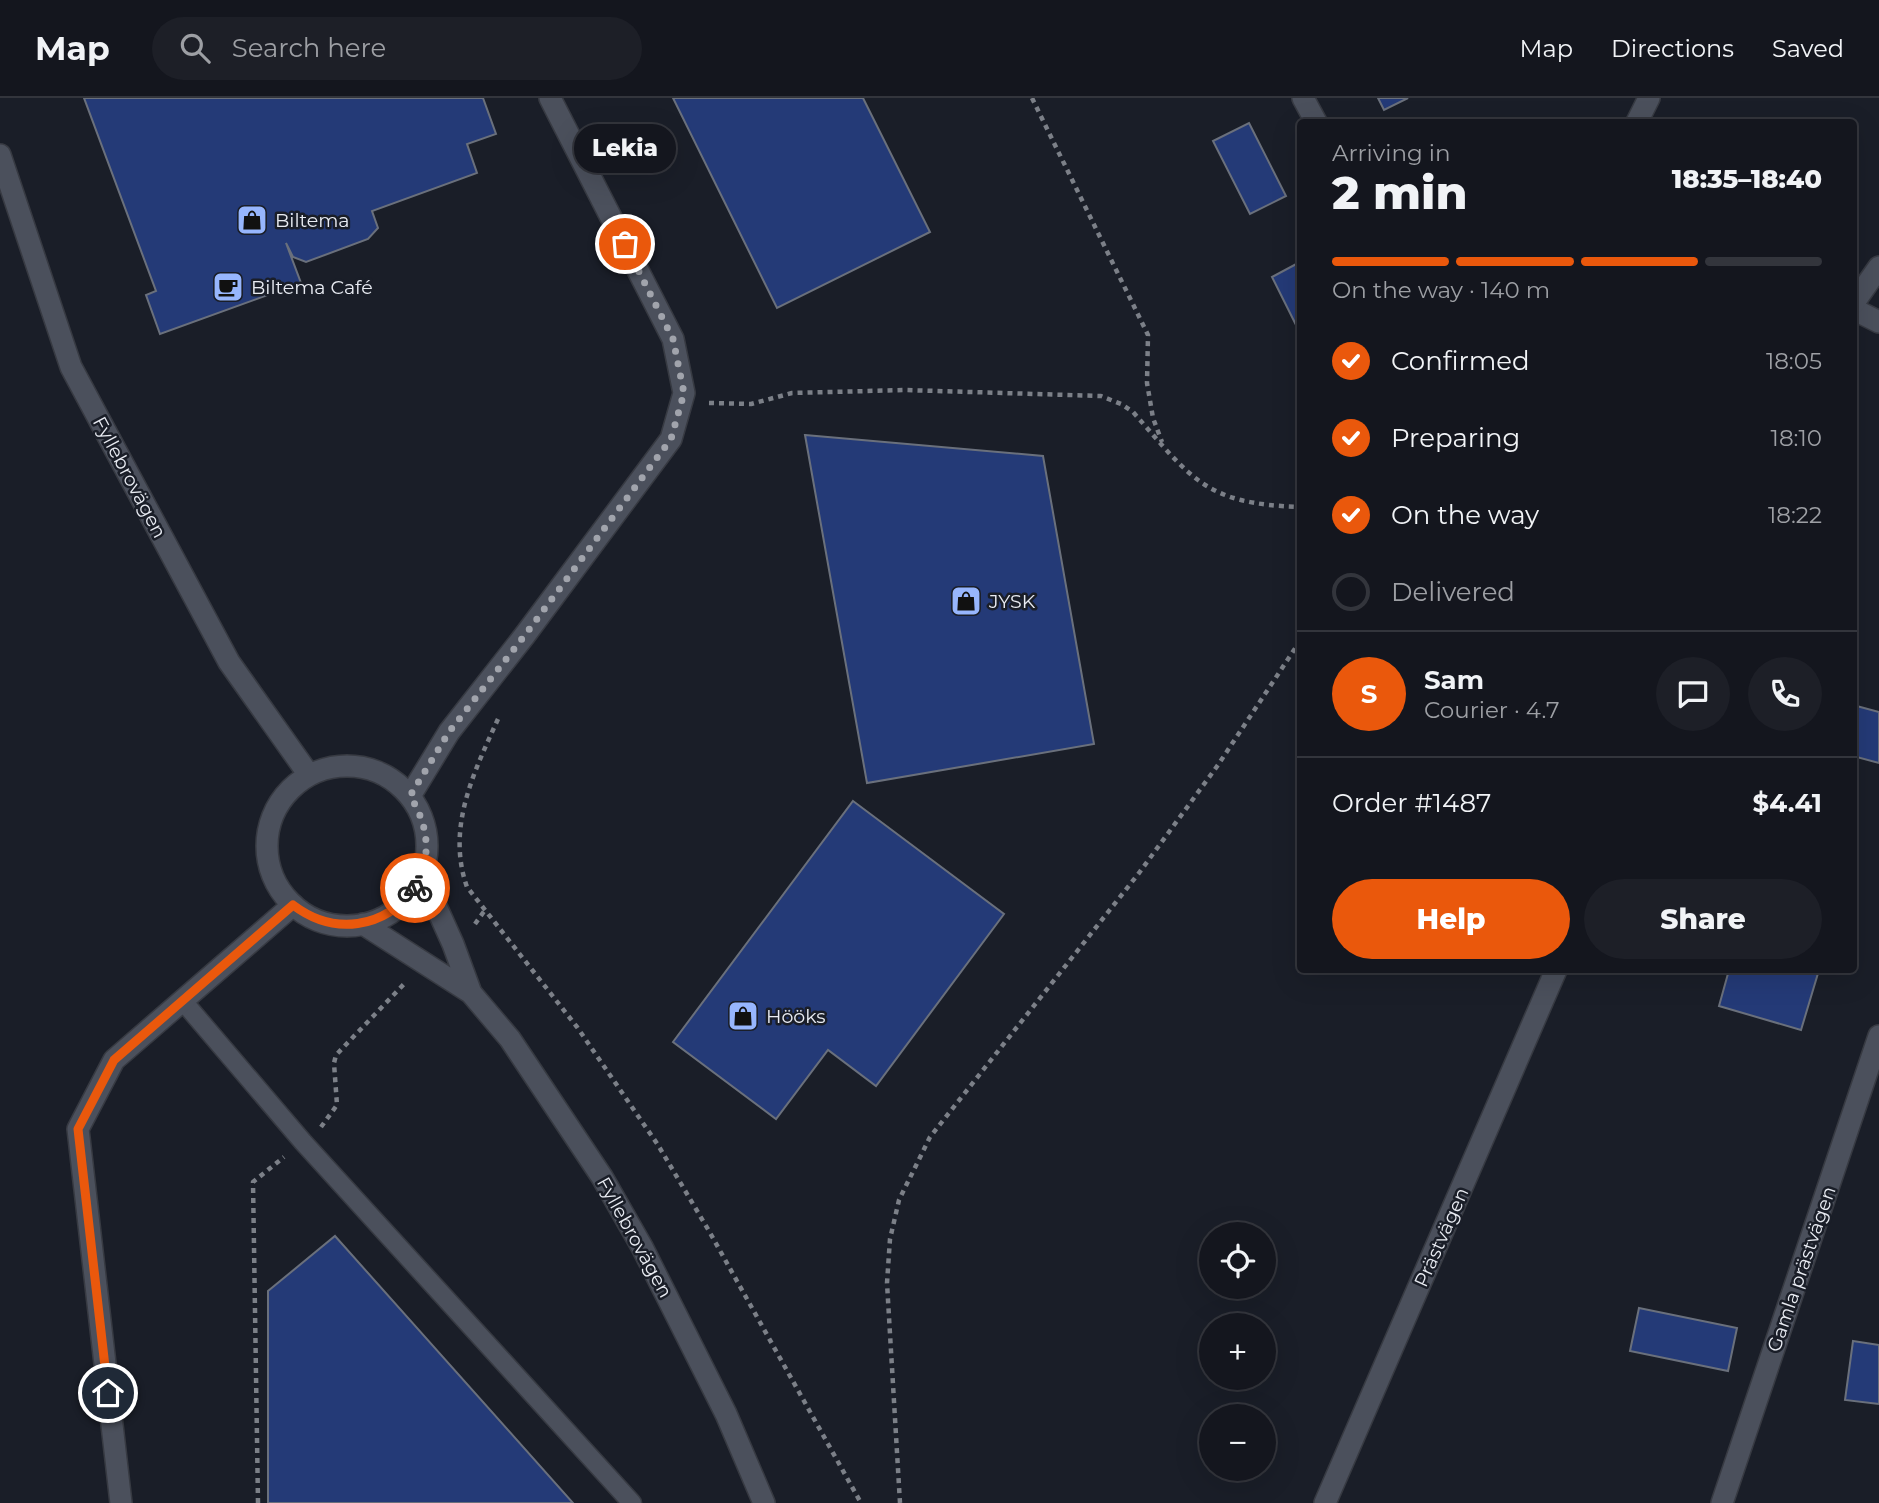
<!DOCTYPE html>
<html lang="en">
<head>
<meta charset="utf-8">
<style>
	body { margin:0; font-family:Montserrat,sans-serif; background:#1d1f27; color:#f1f3f6; height:100vh; display:flex; flex-direction:column; font-size:26px; white-space:nowrap }
	* { box-sizing:border-box; margin:0 }
	p { font-size:23px; color:#9d9fa4 }
	.icon { flex:none; width:38px; height:38px; fill:none; stroke:currentColor; stroke-width:2; stroke-linecap:round; stroke-linejoin:round }
	.map { position:relative; flex:1; overflow:hidden }
	.details { position:absolute; left:1297px; top:21px; width:560px; height:854px; display:flex; flex-direction:column; background:#14161e; border-radius:7px; box-shadow:0 7px 28px #0002,0 0 0 2px #33353c }
	.details>* { flex:none }
	.tools { position:absolute; left:1199px; top:1124px; display:grid; gap:14px }
	.tools a { display:grid; place-items:center; width:77px; height:77px; border-radius:50%; background:#14161e; box-shadow:0 7px 28px #0002,0 0 0 2px #33353c; font-size:35px }
	.pin { position:absolute; display:grid; place-items:center; width:60px; height:60px; color:#fff; margin:-30px; border:4px solid #fff; border-radius:50%; box-shadow:0 2px 7px #0007 }
	.courier { position:absolute; display:grid; place-items:center; width:70px; height:70px; margin:-35px; border:5px solid #ea580c; border-radius:50%; background:#fff; color:#222; box-shadow:0 2px 9px #0007 }
	.bubble { position:absolute; height:49px; border-radius:24px; background:#14161e; box-shadow:0 7px 28px #0002,0 0 0 2px #33353c; font-size:23px; font-weight:800; line-height:49px; text-align:center }
	.summary em { font-style:normal; font-weight:800 }
	.summary div { display:flex; flex-direction:column-reverse }
	.summary { display:flex; align-items:center; justify-content:space-between; height:119px; padding:0 35px }
	h1 { font-size:46px; font-weight:800; line-height:52px }
	.bar { display:grid; grid-template-columns:repeat(4,1fr); gap:10px 7px; align-content:center; height:84px; padding:0 35px }
	.bar i { height:9px; border-radius:5px; background:#33353c }
	.bar .selected { background:#ea580c }
	.bar p { grid-column:span 4 }
	.line { display:flex; align-items:center; gap:18px; padding:0 35px; border-top:2px solid #33353c }
	.line div { flex:1 }
	.round { display:grid; place-items:center; flex:none; width:74px; height:74px; border-radius:37px; background:#1d1f27 }
	ol { padding:0 35px; list-style:none }
	li { display:flex; align-items:center; gap:21px; height:77px }
	li p { margin-inline-start:auto }
	li .icon { padding:7px; border-radius:50%; background:#ea580c; color:#fff; stroke-width:4 }
	li:last-child { color:#9d9fa4 }
	li i { width:38px; height:38px; border:4px solid #33353c; border-radius:50% }
	.action { display:flex; gap:14px; margin-top:auto; padding:14px 35px }
	.action a { flex:1; height:80px; border-radius:42px; background:#ea580c; color:#fff; font-size:28px; font-weight:800; line-height:80px; text-align:center }
	.action a+a { background:#1d1f27; color:#f1f3f6 }
	header { display:flex; align-items:center; gap:42px; box-sizing:border-box; height:98px; padding:0 35px; background:#14161e; border-bottom:2px solid #33353c }
	header strong { font-size:33px }
	nav { display:flex; gap:38px; margin-inline-start:auto; font-size:24px }
	.search { width:490px; height:63px; background:#1d1f27; display:flex; align-items:center; gap:18px; box-sizing:border-box; padding:0 24px; border-radius:38px; color:#9d9fa4; font-size:26px }
	.map>svg:first-child { display:block }
	.building { fill:#243a77; stroke:#6a707c; stroke-width:2 }
	.lines { fill:none; stroke-linecap:round; stroke-linejoin:round }
	.lane-casing { stroke:#373a42; stroke-width:21 }
	.street-casing { stroke:#373a42; stroke-width:24 }
	.secondary-casing { stroke:#373a42; stroke-width:24 }
	.path { stroke:#7c8088; stroke-width:4.5; stroke-dasharray:5 5; stroke-linecap:butt }
	.lane { stroke:#4b505c; stroke-width:18 }
	.street { stroke:#4b505c; stroke-width:21 }
	.secondary { stroke:#4b505c; stroke-width:21 }
	.done { stroke:#a1a4ac; stroke-width:7; stroke-dasharray:0 12.6 }
	.route { stroke:#ea580c; stroke-width:9 }
	.labels { text-anchor:middle; stroke-width:5; stroke-linejoin:round; paint-order:stroke }
	.poi-label { font-size:19px; fill:#e9ecf3; stroke:#1a1e28; text-anchor:start }
	.street-label { font-size:19px; fill:#e9ecf3; stroke:#1a1e28 }
</style>
</head>
<body>
<header>
<strong>Map</strong>
<div class="search"><svg class="icon" aria-label="search" viewBox="0 0 24 24"><circle cx="10" cy="10" r="6"/><path d="M15 15l6 6"/></svg>Search here</div>
<nav><a>Map</a><a>Directions</a><a>Saved</a></nav>
</header>
<div class="map">
<svg width="1879" height="1405" viewBox="0 0 1879 1405">
	<rect width="100%" height="100%" fill="#1a1e28"/>
	<path class="building" d="M84,0H483L496,36L467,46L477,75L372,113L378,130L368,141L306,164L293,159L286,145L301,185L160,236L146,197L156,193Z
		M673,0H863L930,134L777,210Z
		M1378,0H1408L1384,12Z
		M1249,25L1286,98L1250,116L1213,43Z
		M1300,164V235L1272,179Z
		M805,337L1043,358L1094,646L867,685Z
		M1853,607L1879,614V665L1853,658Z
		M853,703L1004,816L876,988L828,952L776,1021L673,944Z
		M1729,872H1819L1801,932L1719,908Z
		M335,1138L573,1405H268V1193Z
		M1639,1210L1737,1230L1728,1273L1630,1253Z
		M1853,1243L1879,1247V1306L1845,1302Z"/>
	<g class="lines">
		<g class="lane-casing">
			<path id="lane" d="M182,902L303,1044L632,1405"/>
		</g>
		<g class="street-casing">
			<path id="street" d="M1303,0L1316,24
				M1637,24L1649,0
				M1853,211L1879,224
				M410,698L449,634L525,537L671,341L684,295L673,241L550,0
				M121,1405L78,1031L114,962L293,807
				M1722,1405L1879,938"/>
		</g>
		<g class="secondary-casing">
			<path id="secondary" d="M0,57L71,269L229,564L309,677
				M1853,206L1879,169
				M267 748a80 80 0 1 1 160 0a80 80 0 1 1-160 0Z
				M422,777L453,846L471,895
				M363,826L471,895L510,941L602,1079L642,1149L726,1316L764,1405
				M1325,1405L1556,872"/>
		</g>
		<path class="path" d="M1032,0L1148,237L1147,285L1153,320L1162,344
			M709,305L751,306L792,295L905,292L1101,298L1121,306L1133,314C1192,381 1205,406 1300,409
			M498,621C474,674 446,730 467,789L577,929L658,1047L709,1133L861,1405
			M475,826L485,812
			M321,1029L337,1007L334,965L336,957L404,886
			M258,1405L253,1084L284,1059
			M900,1405L887,1185L890,1141L899,1102L930,1039L1139,775L1218,667L1300,543"/>
		<use href="#lane" class="lane"/>
		<use href="#street" class="street"/>
		<use href="#secondary" class="secondary"/>
	</g>
	<g class="lines">
		<path class="done" d="M415,790C432,759 429,728 410,698L449,634L525,537L671,341L684,295L673,241L625,146"/>
		<path class="route" d="M108,1295L78,1031L114,962L293,807C334,838 384,831 415,790"/>
	</g>
	<defs>
		<g id="shop-square" transform="scale(1.575)"><rect x="-9" y="-9" width="18" height="18" rx="4" fill="#97b6fd" stroke="#1a1e28"/><path d="M-5-2.5h2.3a2.7 3.5 0 0 1 5.4 0H5L5.5 6h-11ZM-1.5-2.5h3a1.5 2.3 0 0 0-3 0Z" fill="#111"/></g>
		<g id="cafe-square" transform="scale(1.575)"><rect x="-9" y="-9" width="18" height="18" rx="4" fill="#97b6fd" stroke="#1a1e28"/><path d="M-5.5-4.5H6V0H3Q3 3.5 0 3.5H-2.5Q-5.5 3.5-5.5 0ZM3-3.2v2h1.7v-2ZM-6 4.5H4V6H-6Z" fill="#111"/></g>
	</defs>
	<g fill-rule="evenodd">
		<use href="#shop-square" x="252" y="122"/>
		<use href="#cafe-square" x="228" y="189"/>
		<use href="#shop-square" x="966" y="503"/>
		<use href="#shop-square" x="743" y="918"/>
	</g>
	<g class="labels">
		<g class="poi-label">
			<text x="275" y="129">Biltema</text>
			<text x="251" y="196">Biltema Café</text>
			<text x="989" y="510">JYSK</text>
			<text x="766" y="925">Hööks</text>
		</g>
		<g class="street-label">
			<text transform="translate(130 379) rotate(62)" y="7">Fyllebrovägen</text>
			<text transform="translate(635 1139) rotate(61)" y="7">Fyllebrovägen</text>
			<text transform="translate(1441 1139) rotate(-66)" y="7">Prästvägen</text>
			<text transform="translate(1801 1171) rotate(-71)" y="7">Gamla prästvägen</text>
		</g>
	</g>
</svg>
<div class="tools">
<a><svg class="icon" aria-label="locate" viewBox="0 0 24 24"><circle cx="12" cy="12" r="6"/><path d="M12 2v4M12 18v4M2 12h4M18 12h4"/></svg></a>
<a>+</a>
<a>−</a>
</div>
<div class="pin" style="left:625px;top:146px;background:#ea580c"><svg class="icon" aria-label="bag" viewBox="0 0 24 24"><path d="M5 8h14l-1 12H6zM9 8a3 3 0 0 1 6 0"/></svg></div>
<div class="pin" style="left:108px;top:1295px;background:#1f2937"><svg class="icon" aria-label="home" viewBox="0 0 24 24"><path d="M3 11l9-7 9 7M6 9v11h12V9"/></svg></div>
<div class="courier" style="left:415px;top:790px"><svg class="icon" aria-label="bike" viewBox="0 0 24 24"><circle cx="6" cy="16" r="4"/><circle cx="18" cy="16" r="4"/><path d="M6 16l4-8h5l3 8M10 8l3 8H6M13 5h3"/></svg></div>
<div class="bubble" style="left:574px;top:26px;width:102px">Lekia</div>
<section class="details">
<div class="summary"><div><h1>2 min</h1><p>Arriving in</p></div><em>18:35–18:40</em></div>
<div class="bar"><i class="selected"></i><i class="selected"></i><i class="selected"></i><i></i><p>On the way · 140 m</p></div>
<ol>
<li><svg class="icon" aria-label="check" viewBox="0 0 24 24"><path d="M5 12l5 5 9-10"/></svg>Confirmed<p>18:05</p></li>
<li><svg class="icon" aria-label="check" viewBox="0 0 24 24"><path d="M5 12l5 5 9-10"/></svg>Preparing<p>18:10</p></li>
<li><svg class="icon" aria-label="check" viewBox="0 0 24 24"><path d="M5 12l5 5 9-10"/></svg>On the way<p>18:22</p></li>
<li><i></i>Delivered</li>
</ol>
<div class="line" style="height:126px"><b class="round" style="background:#ea580c;color:#fff">S</b><div><b>Sam</b><p>Courier · 4.7</p></div><a class="round"><svg class="icon" aria-label="chat" viewBox="0 0 24 24"><path d="M4 5h16v11H9l-5 4z"/></svg></a><a class="round"><svg class="icon" aria-label="phone" viewBox="0 0 24 24"><path d="M5 4h4l2 5-3 2q2 4 5 5l2-3 5 2v4C11 20 4 13 5 4z"/></svg></a></div>
<div class="line" style="height:91px"><div>Order #1487</div><b>$4.41</b></div>
<div class="action"><a>Help</a><a>Share</a></div>
</section>
</div>
</body>
</html>
